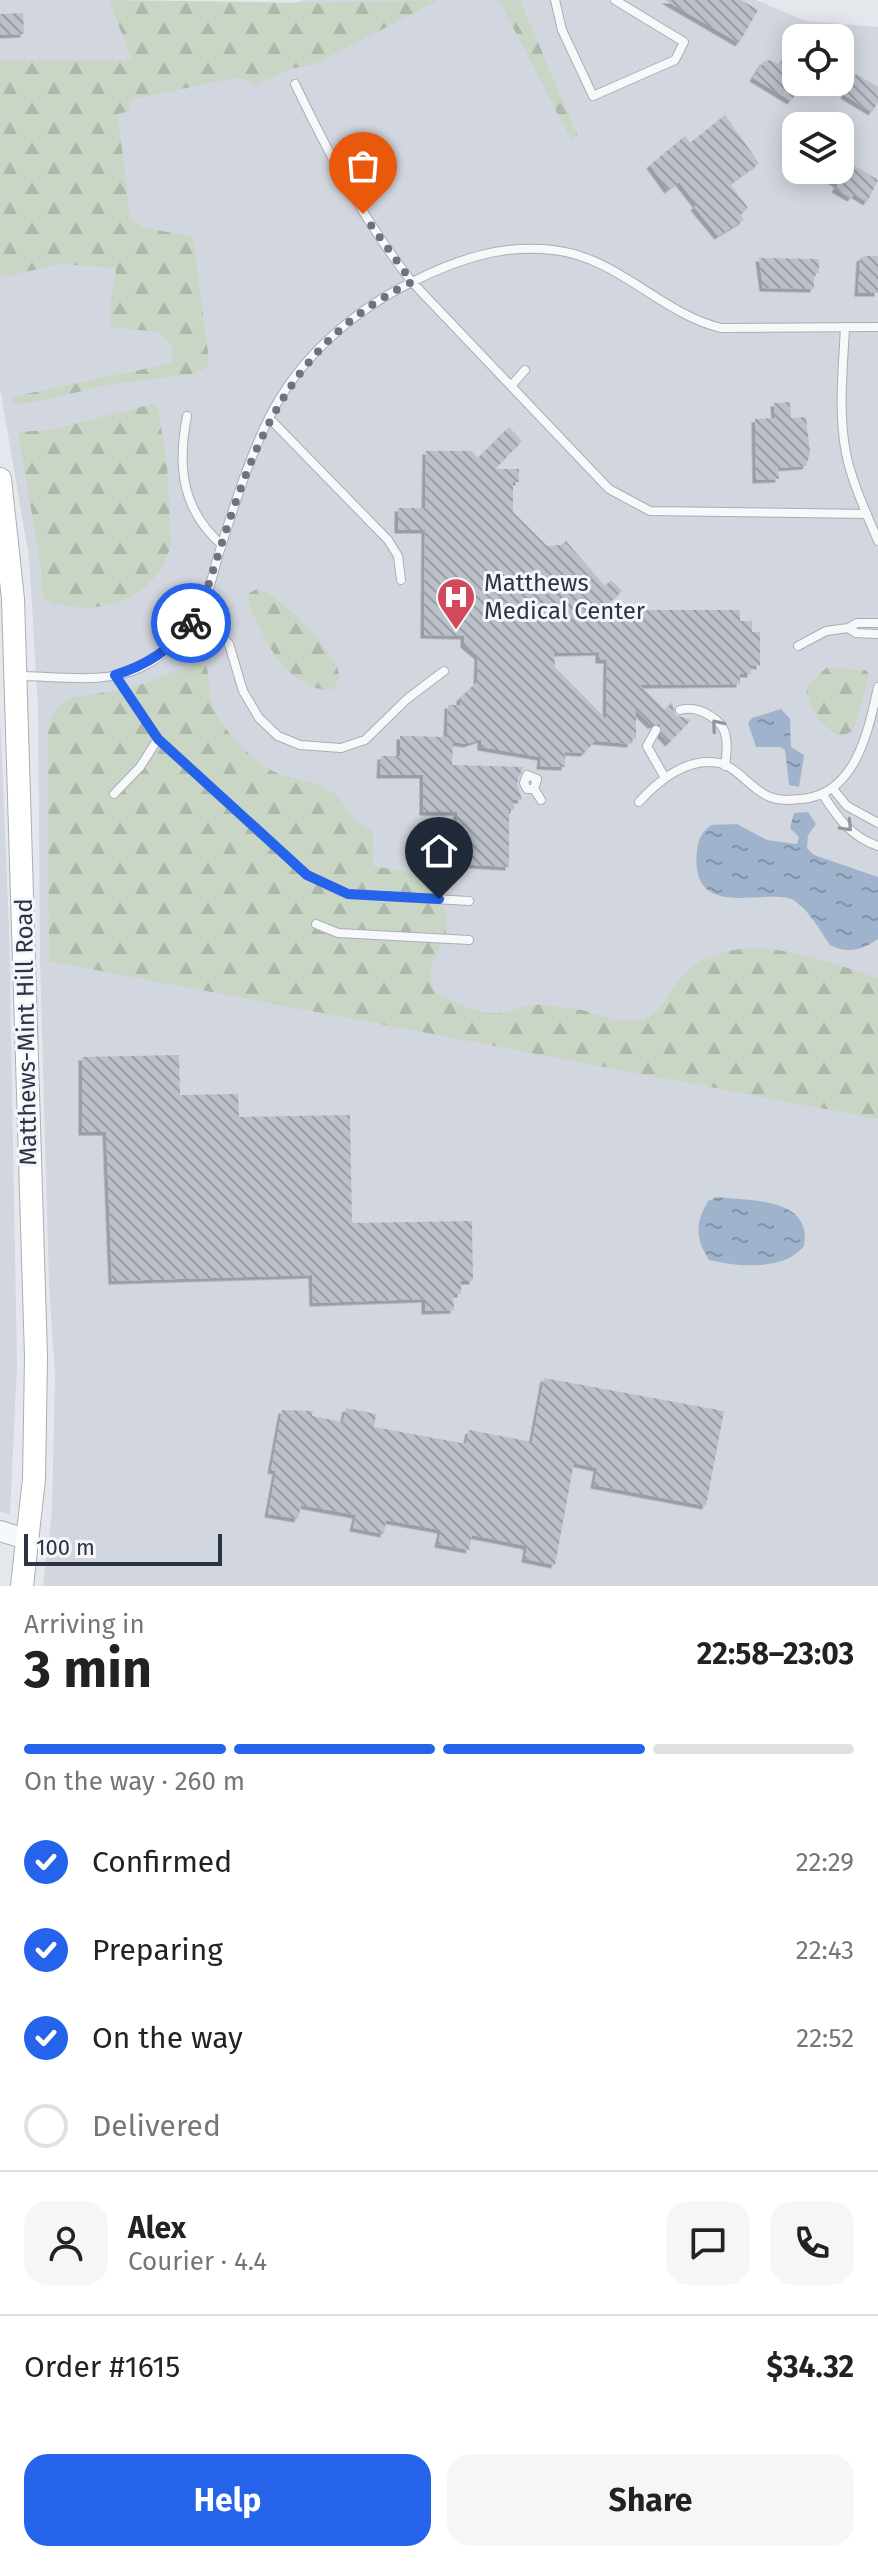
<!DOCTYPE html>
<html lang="en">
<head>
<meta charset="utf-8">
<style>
	body { margin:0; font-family:"Fira Sans",sans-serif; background:#f6f6f6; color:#222; height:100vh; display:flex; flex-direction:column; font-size:30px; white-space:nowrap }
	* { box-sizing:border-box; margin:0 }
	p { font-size:26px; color:#767676 }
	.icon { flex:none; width:44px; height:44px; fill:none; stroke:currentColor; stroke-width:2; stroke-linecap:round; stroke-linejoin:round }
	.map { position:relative; height:1586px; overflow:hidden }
	.sheet { display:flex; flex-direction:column; background:#fff; flex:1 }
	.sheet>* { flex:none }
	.controls { position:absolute; left:782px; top:24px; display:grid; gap:16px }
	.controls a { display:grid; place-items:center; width:72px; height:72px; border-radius:16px; background:#fff; box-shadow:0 4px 20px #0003; font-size:40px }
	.scale { position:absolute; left:24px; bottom:20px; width:198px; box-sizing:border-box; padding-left:8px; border:4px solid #2b3445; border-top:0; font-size:22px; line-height:28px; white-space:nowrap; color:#2b3445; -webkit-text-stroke:6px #f4f6f9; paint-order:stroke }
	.pin { position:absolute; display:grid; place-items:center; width:68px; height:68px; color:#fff; margin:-82px -34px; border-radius:50% 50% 50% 0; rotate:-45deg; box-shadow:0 0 8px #0007 }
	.pin .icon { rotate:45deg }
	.courier { position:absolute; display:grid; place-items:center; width:80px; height:80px; margin:-40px; border:6px solid #2563eb; border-radius:50%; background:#fff; color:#222; box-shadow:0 2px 10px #0007 }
	.head em { font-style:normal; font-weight:700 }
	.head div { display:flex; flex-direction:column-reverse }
	.head { display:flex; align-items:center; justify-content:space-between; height:136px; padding:0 24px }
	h1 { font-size:52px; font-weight:700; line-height:60px }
	.bar { display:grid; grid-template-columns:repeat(4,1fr); gap:12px 8px; align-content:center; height:96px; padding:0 24px }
	.bar i { height:10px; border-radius:6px; background:#e0e0e0 }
	.bar .selected { background:#2563eb }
	.bar p { grid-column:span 4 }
	.line { display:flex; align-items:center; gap:20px; padding:0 24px; border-top:2px solid #e0e0e0 }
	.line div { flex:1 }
	.round { display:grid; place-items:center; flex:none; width:84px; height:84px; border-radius:24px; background:#f6f6f6 }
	ol { padding:0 24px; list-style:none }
	li { display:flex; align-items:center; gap:24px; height:88px }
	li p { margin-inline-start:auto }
	li .icon { padding:8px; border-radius:50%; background:#2563eb; color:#fff; stroke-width:4 }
	li:last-child { color:#767676 }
	li i { width:44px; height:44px; border:4px solid #e0e0e0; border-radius:50% }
	.action { display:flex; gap:16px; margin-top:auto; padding:16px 24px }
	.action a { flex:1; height:92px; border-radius:24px; background:#2563eb; color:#fff; font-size:32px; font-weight:700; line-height:92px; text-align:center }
	.action a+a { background:#f6f6f6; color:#222 }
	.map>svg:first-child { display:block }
	.built { fill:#d2d6de; fill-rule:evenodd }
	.forest { fill:url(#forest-firs) }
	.water { fill:url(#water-ripples) }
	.building { fill:url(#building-back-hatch); fill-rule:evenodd; filter:url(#shadow) }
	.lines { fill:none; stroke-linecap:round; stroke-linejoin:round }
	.service-casing { stroke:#a9aeb7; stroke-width:10 }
	.tertiary-casing { stroke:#a9aeb7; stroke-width:22 }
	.secondary-casing { stroke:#a9aeb7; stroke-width:24 }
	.service { stroke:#f7f8fa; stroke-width:8 }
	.tertiary { stroke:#f7f8fa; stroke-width:20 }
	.secondary { stroke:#fff; stroke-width:22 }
	.oneway { stroke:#9196a0 }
	.done { stroke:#6c737f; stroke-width:8; stroke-dasharray:0 14.4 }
	.route { stroke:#2563eb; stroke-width:10 }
	.labels { text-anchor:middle; stroke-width:6; stroke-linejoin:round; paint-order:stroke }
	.poi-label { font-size:24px; fill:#2b3445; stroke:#f4f6f9; text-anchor:start }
	.street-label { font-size:24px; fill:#2b3445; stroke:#f4f6f9 }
</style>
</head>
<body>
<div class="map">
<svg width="878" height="1586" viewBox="0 0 878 1586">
	<defs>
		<pattern id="forest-firs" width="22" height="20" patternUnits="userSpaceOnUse" patternTransform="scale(2)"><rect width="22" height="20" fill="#c9d6c5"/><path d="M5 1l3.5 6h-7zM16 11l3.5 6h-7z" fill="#adb8ab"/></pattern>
		<pattern id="water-ripples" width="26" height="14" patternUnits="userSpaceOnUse" patternTransform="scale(2)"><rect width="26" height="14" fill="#9fb4cc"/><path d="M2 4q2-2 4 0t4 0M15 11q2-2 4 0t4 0" fill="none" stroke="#8293a7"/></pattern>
		<pattern id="building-back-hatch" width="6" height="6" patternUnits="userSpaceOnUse" patternTransform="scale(2)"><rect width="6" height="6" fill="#bbc0ca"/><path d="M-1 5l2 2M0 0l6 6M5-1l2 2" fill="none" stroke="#989da6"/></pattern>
		<filter id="shadow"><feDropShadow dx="-3.5" dy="3.5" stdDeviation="0" flood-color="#0004"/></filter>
	</defs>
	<rect width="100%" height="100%" fill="#e4e7ec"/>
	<path class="built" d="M0,0H109L133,60L303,0H756L805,21L878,27V1586H43L52,1511L55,1375L49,1283L40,959L38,705L29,557L0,388ZM796,38H840V82H796ZM796,126H840V170H796Z
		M0,712L9,928L17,1364L10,1515L0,1511Z"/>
	<path class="forest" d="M109,0L321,3L439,0L311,66L293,68L255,85L239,77L130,100L129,111L118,114L130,217L141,227L193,237L209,360L206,368L193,374L112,384L30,403H13L12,397L172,363L173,347L158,332L112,327C106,308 115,288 116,268L58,264L0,278V60H132Z
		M499,0H520L578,136L571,140Z
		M152,404L158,408L167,465L171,545C155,602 96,619 45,600L41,590L42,573L18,432L50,430Z
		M257,589C280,595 333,648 339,673C340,680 336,685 332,690C288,691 262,638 248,602L249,593Z
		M198,663L206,666C211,679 208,695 214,708C224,733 253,762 277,773C296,781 318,780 335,794C352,810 347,820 373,831V866C384,869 398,869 409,873C434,882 454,911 444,937C435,959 424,970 436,994C452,1000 470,1010 487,1013C504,1017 523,1003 541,1005C553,1006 565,1007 577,1009C599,1013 617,1026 642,1019C665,1012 668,991 682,976C733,924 821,958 878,979V1119L49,961L48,731L51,717L62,703L75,697L128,689Z
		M826,668L866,670L869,675L853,731L842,736C822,729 809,708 806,687Z"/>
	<path class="water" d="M781,709L790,719L791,747L804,755L799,787L789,785L785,750L780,747H756L748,723L752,718Z
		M808,812L816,824L808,835L807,848L814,855L878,877V939C863,950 847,954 830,945C820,931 809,910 795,901C770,885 689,925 697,851C698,839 702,832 711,825L737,824L767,840L797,844L799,837L790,828L794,813Z
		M717,1197C750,1201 813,1197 804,1246C784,1271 739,1267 709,1260C695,1238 695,1224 708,1201Z"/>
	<path class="building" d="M665,0H741L758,10L739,43Z
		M23,13L24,34L0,35V14Z
		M796,39V82H804L791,101L753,78L763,62L770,60L780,65Z
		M856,74L878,87V102L872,112L844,95Z
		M725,115L759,163L730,184L748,208L740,214L744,220L718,236L694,207L697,205L679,182L668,190L650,165L685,136L690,143Z
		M840,157L878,180L867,202L854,194L851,198L835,189L838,184L813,170H840Z
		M866,256H878V293H858L860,258Z
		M759,258L819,259V273H814V289L763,288Z
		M790,402L791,418L806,417L810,453L806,466L778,468L779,479L756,480L755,419L775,418L774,403Z
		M509,427L522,441L495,469H519V482H513V512L547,546L561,545L566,541L605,586L611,580L622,591L602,610H740V621H752V632H760V666L751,665V674H740V684L640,685L665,710L672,702L675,715L691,720L669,743L661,735L660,724L651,725L636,710V739L631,738V744L595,741L584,753L565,752V767L540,766L541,757L481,747V739L467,744L453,742L452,765L523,767L517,783L522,800H514V810H509V867L457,864V812H423V775H380L381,756H400V736L447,737L448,705H460V698L477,682L478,656L464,644V636L424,635L425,530H398V508H425L426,451H472L478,458ZM599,652V660H607L606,719L555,667L554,653Z
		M179,1055L180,1095L238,1094L239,1117L350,1115L352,1223L472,1221L473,1281H461V1294H453L454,1310L425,1311V1299L313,1303L312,1275L112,1281L106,1132H82V1057Z
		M544,1378L724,1411L706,1506L594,1485L597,1468L574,1463L555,1565L525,1559L527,1546L472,1535L469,1550L438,1544L441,1530L386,1520L384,1534L353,1528L356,1515L301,1505L298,1519L268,1514L276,1471L271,1470L282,1410L313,1411L312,1416L343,1422L346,1408L376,1414L374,1427L466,1444L469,1430L532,1442Z"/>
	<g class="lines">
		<g class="service-casing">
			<path id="service" d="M555,0L562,30L593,96L675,60L684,42L615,0
				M295,84C330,156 362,218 412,282L609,489L650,511L867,514
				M845,327C843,369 838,412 846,453C852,483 866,512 878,541
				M511,386L525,370
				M187,416C177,467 182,510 222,545
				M269,418L388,540L398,556L401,580
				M200,611L229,644L243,691L259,718L278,736L300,745L341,748L365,740L407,699L444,671
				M878,623H857L848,628L856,633L878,634
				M798,646L826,631L848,628
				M115,675L158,739L307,875L348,894L469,901
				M17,676C56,676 106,685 142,667C164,656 186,634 199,613C208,597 213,574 218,556C233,510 247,463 268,420C298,358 354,310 414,281C458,259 503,244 553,250C618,257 660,313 721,328L878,327
				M680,710C698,705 724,719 726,738C728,747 726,757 725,766
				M656,730L647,746L665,778
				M534,789H527L524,783L527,775L537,779L534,789L541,800
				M833,789L847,806L878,823
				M114,794L140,767L158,739
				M823,795C838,818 851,837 878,846
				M639,802C659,780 687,757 719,763C738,767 751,790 770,797C780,801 790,800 801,799C855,795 868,733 878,687
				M316,924L338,933L469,940"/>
		</g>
		<g class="tertiary-casing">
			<path id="tertiary" d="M0,1531L29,1540"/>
		</g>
		<g class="secondary-casing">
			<path id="secondary" d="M0,479L13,599L36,1357L34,1479L22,1586"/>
		</g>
		<use href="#service" class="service"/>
		<use href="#tertiary" class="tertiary"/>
		<use href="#secondary" class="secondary"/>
	</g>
	<defs><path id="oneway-chevron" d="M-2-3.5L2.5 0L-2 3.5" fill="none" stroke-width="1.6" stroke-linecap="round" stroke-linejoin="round" transform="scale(2)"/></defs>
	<g class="oneway">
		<use href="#oneway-chevron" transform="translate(717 725) rotate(-130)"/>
		<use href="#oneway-chevron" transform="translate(847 826) rotate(46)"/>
	</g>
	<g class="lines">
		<path class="done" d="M191,623L200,611C245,475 271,351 412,282L363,214"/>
		<path class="route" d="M191,623C170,650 147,665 115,675L158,739L307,875L348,894L439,899"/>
	</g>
	<defs>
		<g id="hospital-pin" transform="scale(2)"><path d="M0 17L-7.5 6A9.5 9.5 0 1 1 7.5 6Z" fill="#d1495b" stroke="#f4f6f9"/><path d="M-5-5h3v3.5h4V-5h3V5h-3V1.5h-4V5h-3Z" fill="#fff"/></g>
	</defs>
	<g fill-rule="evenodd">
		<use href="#hospital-pin" x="456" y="597"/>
	</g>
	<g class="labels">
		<g class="poi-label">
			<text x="484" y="591">Matthews<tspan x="484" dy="28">Medical Center</tspan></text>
		</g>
		<g class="street-label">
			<text transform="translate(26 1032) rotate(-91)" y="8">Matthews-Mint Hill Road</text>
		</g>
	</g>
</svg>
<div class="controls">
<a><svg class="icon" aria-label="locate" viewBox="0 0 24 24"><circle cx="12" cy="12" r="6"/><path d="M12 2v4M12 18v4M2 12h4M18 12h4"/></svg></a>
<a><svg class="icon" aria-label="layers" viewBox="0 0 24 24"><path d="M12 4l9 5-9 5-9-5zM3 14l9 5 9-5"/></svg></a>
</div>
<div class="scale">100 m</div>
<div class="pin" style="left:363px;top:214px;background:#ea580c"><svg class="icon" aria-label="bag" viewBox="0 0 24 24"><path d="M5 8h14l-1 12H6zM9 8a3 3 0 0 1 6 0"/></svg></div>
<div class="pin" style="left:439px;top:899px;background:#1f2937"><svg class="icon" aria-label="home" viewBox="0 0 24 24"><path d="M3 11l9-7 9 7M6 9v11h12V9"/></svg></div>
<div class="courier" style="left:191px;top:623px"><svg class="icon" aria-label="bike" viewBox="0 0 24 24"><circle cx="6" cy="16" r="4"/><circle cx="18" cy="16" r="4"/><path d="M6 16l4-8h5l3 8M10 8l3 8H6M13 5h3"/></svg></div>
</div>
<section class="sheet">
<div class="head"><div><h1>3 min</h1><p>Arriving in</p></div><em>22:58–23:03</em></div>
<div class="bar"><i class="selected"></i><i class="selected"></i><i class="selected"></i><i></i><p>On the way · 260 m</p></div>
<ol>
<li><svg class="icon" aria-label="check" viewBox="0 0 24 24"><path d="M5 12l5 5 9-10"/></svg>Confirmed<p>22:29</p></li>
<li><svg class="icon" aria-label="check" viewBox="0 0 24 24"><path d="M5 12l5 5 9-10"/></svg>Preparing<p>22:43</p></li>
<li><svg class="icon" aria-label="check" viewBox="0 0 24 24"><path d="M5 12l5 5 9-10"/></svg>On the way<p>22:52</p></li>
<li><i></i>Delivered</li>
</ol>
<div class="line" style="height:144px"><a class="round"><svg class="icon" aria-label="person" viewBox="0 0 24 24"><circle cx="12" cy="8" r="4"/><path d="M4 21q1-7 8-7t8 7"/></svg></a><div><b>Alex</b><p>Courier · 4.4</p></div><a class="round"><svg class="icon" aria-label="chat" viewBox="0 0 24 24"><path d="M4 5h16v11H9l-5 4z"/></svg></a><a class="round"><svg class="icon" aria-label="phone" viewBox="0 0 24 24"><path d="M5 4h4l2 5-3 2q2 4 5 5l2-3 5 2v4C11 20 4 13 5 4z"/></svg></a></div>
<div class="line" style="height:104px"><div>Order #1615</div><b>$34.32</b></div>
<div class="action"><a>Help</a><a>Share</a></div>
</section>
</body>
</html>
